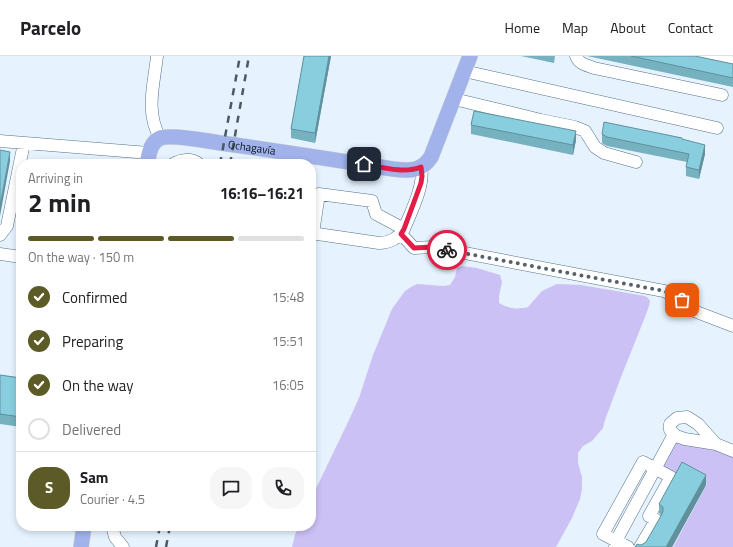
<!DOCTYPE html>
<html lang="en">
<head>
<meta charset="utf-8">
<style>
	body { margin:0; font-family:"Titillium Web",sans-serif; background:#f6f6f6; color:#202124; height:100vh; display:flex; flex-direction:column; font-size:15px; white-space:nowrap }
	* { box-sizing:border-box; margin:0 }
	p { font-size:13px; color:#757577 }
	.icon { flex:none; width:22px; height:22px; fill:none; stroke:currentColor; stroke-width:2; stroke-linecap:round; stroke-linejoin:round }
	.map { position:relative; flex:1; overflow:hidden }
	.sheet { position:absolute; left:16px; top:103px; width:300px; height:372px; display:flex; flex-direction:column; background:#fff; border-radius:16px; box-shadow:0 2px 6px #0003 }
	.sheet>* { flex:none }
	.pin { position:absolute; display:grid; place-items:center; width:34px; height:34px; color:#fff; margin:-17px; border-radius:8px; box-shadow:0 2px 6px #0006 }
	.courier { position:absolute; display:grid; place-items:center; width:40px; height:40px; margin:-20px; border:3px solid #e11d48; border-radius:50%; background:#fff; color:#222; box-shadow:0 1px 5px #0007 }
	.headline em { font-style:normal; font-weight:700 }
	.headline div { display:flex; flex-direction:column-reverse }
	.headline { display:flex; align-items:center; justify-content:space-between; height:68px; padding:0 12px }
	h1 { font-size:26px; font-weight:700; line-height:30px }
	.bar { display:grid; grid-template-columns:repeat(4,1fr); gap:6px 4px; align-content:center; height:48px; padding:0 12px }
	.bar i { height:5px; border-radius:3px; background:#e0e0e0 }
	.bar .on { background:#5c5b28 }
	.bar p { grid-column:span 4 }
	.line { display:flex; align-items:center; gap:10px; padding:0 12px; border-top:1px solid #e0e0e0 }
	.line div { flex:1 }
	.round { display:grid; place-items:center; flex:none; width:42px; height:42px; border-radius:16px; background:#f6f6f6 }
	ol { padding:0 12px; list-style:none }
	li { display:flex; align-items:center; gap:12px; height:44px }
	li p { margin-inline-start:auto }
	li .icon { padding:4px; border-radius:50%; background:#5c5b28; color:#fff; stroke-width:4 }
	li:last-child { color:#757577 }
	li i { width:22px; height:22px; border:2px solid #e0e0e0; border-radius:50% }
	header { display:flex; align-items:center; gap:24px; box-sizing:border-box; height:56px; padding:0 20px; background:#fff; border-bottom:1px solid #e0e0e0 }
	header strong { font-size:19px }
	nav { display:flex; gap:22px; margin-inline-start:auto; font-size:14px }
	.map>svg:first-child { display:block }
	.green { fill:#ccc1f4 }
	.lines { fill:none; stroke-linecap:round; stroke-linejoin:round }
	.minor-casing { stroke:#547288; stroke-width:13 }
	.major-casing { stroke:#ced0d2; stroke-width:16 }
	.minor { stroke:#fff; stroke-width:12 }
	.major { stroke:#a1b3ea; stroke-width:15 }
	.rail { stroke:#4d5962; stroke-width:2.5; stroke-dasharray:7 7; stroke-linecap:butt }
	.wall { fill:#76b1c0 }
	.shaded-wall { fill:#60909c }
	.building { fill:#89cedf; stroke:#60909c }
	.done { stroke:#56626b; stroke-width:4; stroke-dasharray:0 7.2 }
	.route { stroke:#e11d48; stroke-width:5 }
	.labels { text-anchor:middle; stroke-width:3; stroke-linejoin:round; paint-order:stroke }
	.street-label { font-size:11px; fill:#08141c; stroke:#fff }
</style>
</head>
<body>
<header>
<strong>Parcelo</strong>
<nav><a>Home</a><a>Map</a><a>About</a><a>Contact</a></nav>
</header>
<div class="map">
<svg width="733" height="491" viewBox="0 0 733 491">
	<rect width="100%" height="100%" fill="#e6f3fe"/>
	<path class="green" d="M462,210L477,212L500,219L502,226L499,240V247C508,252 517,254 528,251L542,235L557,228L581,229L645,240L648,242L650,245L649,250L645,261L621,321L605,364L603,372L592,385L583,390L578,397V407L582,421V433L580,443L572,462L556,491H292L295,479L299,470H311V443L336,391L349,364L359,342L373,299L392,253L405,235L411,231L417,228L444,230L450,229L455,221L457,212Z
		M680,386L721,393L733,398V491H673L707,428L683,414L677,424L659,415L674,388Z"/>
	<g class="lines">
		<g class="minor-casing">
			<path id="minor" d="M157,0C154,29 145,55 160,82
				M576,0C579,8 586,9 594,12L722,39
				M703,0L729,5
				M464,15L717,72
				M454,43L541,64L575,71L585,75L595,91L604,97L636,106
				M0,85L149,97
				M173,108C181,103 191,102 199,108
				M311,177L379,187C389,187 399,182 404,173C411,156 425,129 421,111
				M313,177L319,138L372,145L376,158L404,173
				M401,178L414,192L433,191L664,235L681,244L694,255L733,270
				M0,179L7,170L24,87
				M0,198L21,201
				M716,388L698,368L687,361L677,362L670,368V374L676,380L685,383L716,388L733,395
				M112,470L115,481L123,491
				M615,491L616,485L674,378
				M628,491L603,478L643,406L671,421L649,460L656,464L640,491"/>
		</g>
		<g class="major-casing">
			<g id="major">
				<path id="s1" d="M147,108C149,98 150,87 160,82C170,78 209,85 221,87C278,95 336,104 393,113C409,115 421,116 431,101L470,0"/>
				<path d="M81,491L84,470"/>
			</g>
		</g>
		<use href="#minor" class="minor"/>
		<use href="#major" class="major"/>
		<path class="rail" d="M220,108L240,0
			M230,108L249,0
			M156,491L160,470
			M166,491L170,470"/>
	</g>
	<path class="wall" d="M304,0H331L315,87L291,82V73Z
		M521,0H555L554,7Z
		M587,0H695L733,8V31Z
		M471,69L576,84L573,99L471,78Z
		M602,78L682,84L705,98L699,123L686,120V111L687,106L607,90L602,87Z
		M0,319L21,322V371L0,368Z
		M706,429L672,491H635L643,488L646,486L662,460L659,457V448Z"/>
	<path class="shaded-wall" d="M329,0H331L315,87V77Z
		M576,75V84L573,99V89Z
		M705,89V98L699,123V114Z
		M10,96V105L0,160V150Z
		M706,419V429L672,491H666Z"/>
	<path class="building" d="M304,0H329L315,77L291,73Z
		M631,0H695L733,8V22Z
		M474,55L576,75L573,89L471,69Z
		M604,66L682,82V83L705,89L699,114L686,111L689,98L607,81L602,78Z
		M0,94L10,96L0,150Z
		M0,319L21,322V361L0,358Z
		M682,406L706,419L666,491H635L637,488L640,489L643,488L646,486L662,458L663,455V451L659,448Z"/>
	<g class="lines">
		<path class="done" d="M447,194L664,235L682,244"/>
		<path class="route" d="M364,108C381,111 404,118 421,111L422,120L421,127L404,173L401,178L414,192L433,191L447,194"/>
	</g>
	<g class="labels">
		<g class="street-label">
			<text dy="4" stroke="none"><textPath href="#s1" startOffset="123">Ochagavía</textPath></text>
		</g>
	</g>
</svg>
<div class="pin" style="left:682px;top:244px;background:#ea580c"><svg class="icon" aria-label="bag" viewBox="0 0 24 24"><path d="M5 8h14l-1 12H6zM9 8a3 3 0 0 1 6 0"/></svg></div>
<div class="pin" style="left:364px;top:108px;background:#1f2937"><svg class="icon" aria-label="home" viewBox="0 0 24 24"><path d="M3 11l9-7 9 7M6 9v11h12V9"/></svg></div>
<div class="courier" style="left:447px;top:194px"><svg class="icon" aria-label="bike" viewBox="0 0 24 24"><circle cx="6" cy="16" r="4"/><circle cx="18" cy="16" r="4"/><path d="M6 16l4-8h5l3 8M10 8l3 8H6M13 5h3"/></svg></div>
<section class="sheet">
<div class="headline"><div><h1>2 min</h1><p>Arriving in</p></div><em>16:16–16:21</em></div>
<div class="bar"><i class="on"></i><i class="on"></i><i class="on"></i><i></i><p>On the way · 150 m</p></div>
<ol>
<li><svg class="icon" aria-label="check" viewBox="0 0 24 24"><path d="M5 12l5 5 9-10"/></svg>Confirmed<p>15:48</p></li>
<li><svg class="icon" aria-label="check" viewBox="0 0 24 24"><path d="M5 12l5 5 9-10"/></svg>Preparing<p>15:51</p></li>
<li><svg class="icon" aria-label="check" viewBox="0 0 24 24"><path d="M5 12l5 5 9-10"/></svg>On the way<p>16:05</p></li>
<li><i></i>Delivered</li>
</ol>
<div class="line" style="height:72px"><b class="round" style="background:#5c5b28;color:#fff">S</b><div><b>Sam</b><p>Courier · 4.5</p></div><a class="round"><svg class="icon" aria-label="chat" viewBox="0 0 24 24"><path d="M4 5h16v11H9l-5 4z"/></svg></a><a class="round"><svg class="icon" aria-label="phone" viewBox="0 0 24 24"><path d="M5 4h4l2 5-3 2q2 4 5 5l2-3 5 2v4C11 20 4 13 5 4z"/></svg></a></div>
</section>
</div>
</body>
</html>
